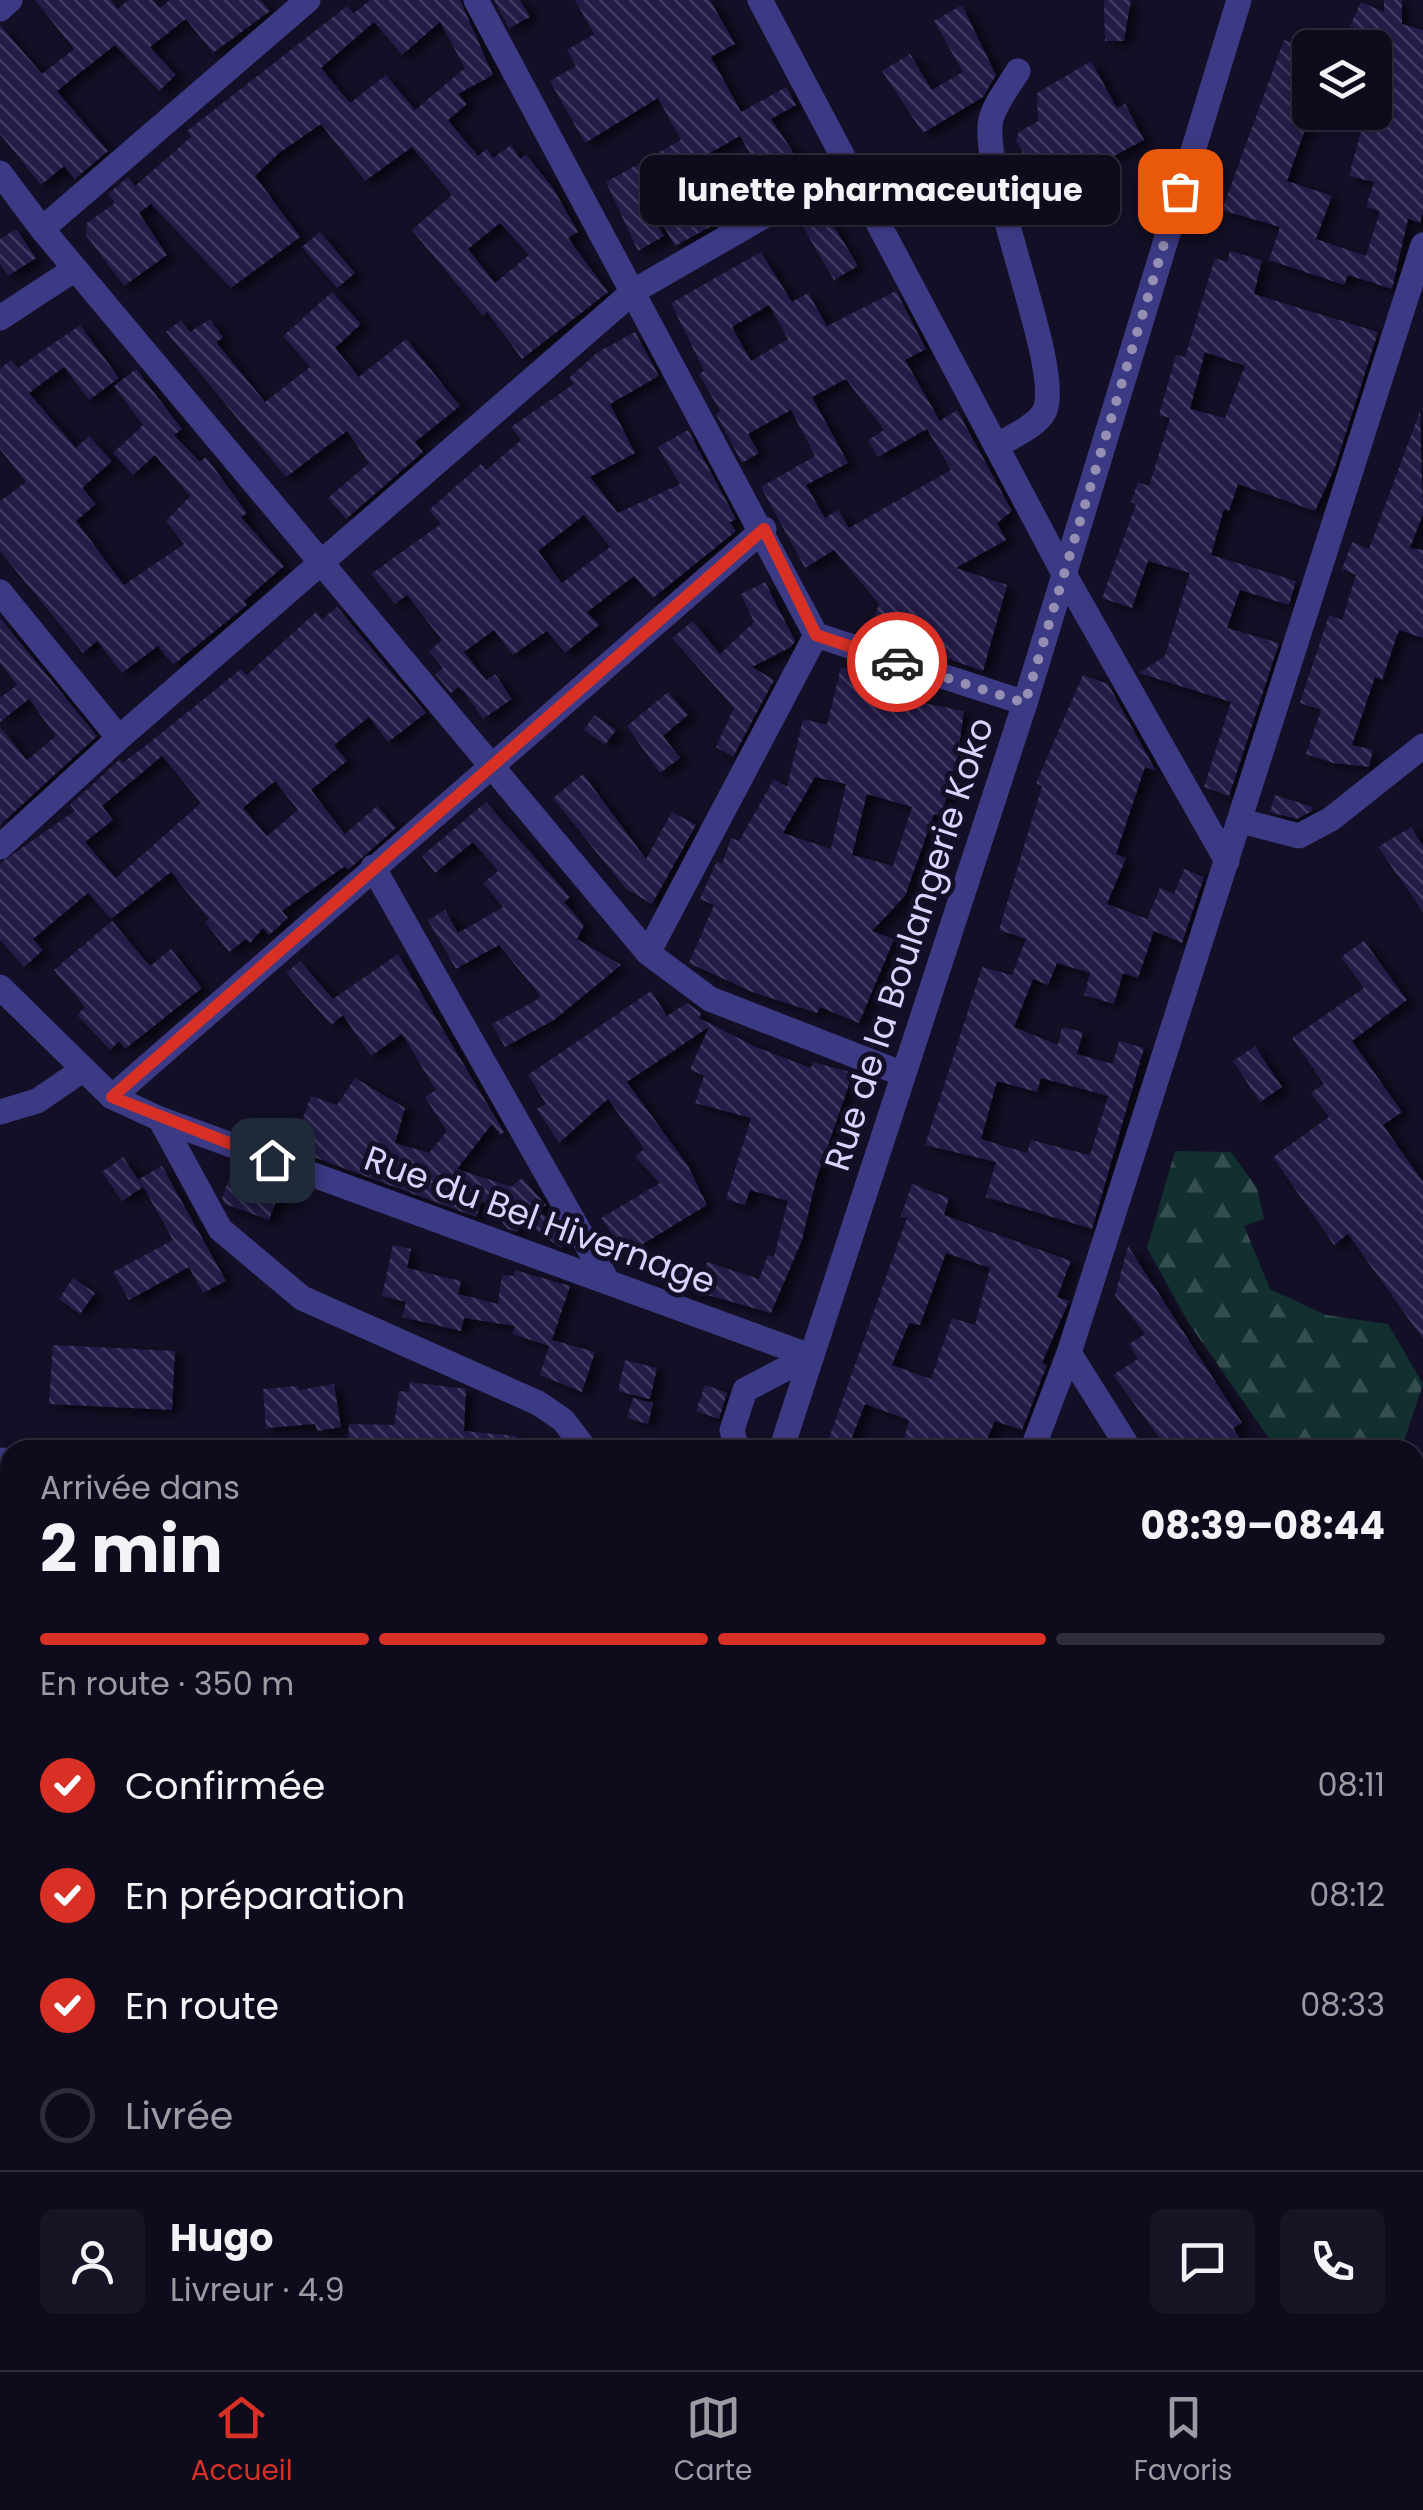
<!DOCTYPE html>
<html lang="fr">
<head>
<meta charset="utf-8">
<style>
	body { margin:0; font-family:Poppins,sans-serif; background:#171425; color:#f1f3f6; height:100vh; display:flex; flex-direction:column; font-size:38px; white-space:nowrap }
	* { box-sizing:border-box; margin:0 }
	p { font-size:32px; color:#9b9ba3 }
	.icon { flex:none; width:55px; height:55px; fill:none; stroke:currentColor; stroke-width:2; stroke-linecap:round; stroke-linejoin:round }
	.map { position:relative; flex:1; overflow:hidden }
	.drawer { position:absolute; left:0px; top:1440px; width:1425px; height:930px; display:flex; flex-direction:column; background:#0e0b1c; border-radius:30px 30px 0 0; box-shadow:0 2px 8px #0004,0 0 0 2px #2e2b3b }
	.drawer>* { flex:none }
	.controls { position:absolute; left:1292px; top:30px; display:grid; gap:20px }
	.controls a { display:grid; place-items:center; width:100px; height:100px; border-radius:15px; background:#0e0b1c; box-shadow:0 2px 8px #0004,0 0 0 2px #2e2b3b; font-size:50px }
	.pin { position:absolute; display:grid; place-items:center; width:85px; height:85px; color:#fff; margin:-42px; border-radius:20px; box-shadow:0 5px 15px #0006 }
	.courier { position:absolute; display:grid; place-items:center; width:100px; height:100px; margin:-50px; border:8px solid #d93025; border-radius:50%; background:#fff; color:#222; box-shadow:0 2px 12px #0007 }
	.bubble { position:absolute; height:70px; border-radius:15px; background:#0e0b1c; box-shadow:0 2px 8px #0004,0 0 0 2px #2e2b3b; font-size:32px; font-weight:700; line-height:70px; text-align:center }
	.overview em { font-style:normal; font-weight:700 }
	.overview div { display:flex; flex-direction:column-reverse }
	.overview { display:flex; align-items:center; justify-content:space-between; height:170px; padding:0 40px }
	h1 { font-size:65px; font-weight:700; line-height:75px }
	.bar { display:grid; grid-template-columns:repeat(4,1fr); gap:15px 10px; align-content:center; height:120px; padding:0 40px }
	.bar i { height:12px; border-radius:8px; background:#2e2b3b }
	.bar .selected { background:#d93025 }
	.bar p { grid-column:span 4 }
	.line { display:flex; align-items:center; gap:25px; padding:0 40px; border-top:2px solid #2e2b3b }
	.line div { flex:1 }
	.round { display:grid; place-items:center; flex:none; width:105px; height:105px; border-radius:15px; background:#171425 }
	ol { padding:0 40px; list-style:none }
	li { display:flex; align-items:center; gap:30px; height:110px }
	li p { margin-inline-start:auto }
	li .icon { padding:10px; border-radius:50%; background:#d93025; color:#fff; stroke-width:4 }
	li:last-child { color:#9b9ba3 }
	li i { width:55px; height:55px; border:5px solid #2e2b3b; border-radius:50% }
	.tabs { display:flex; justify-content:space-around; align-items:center; height:140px; border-top:2px solid #2e2b3b; background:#0e0b1c; font-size:28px; color:#9b9ba3 }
	.tabs a { display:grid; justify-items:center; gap:5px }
	.tabs .selected { color:#d93025 }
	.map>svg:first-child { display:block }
	.forest { fill:url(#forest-firs) }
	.building { fill:url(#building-back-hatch); fill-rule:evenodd; filter:url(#shadow) }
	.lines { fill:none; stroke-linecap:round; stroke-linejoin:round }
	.minor { stroke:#3d3a85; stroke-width:25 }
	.major { stroke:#c25bff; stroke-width:25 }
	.rail { stroke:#00e5ff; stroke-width:8; stroke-dasharray:15 12; stroke-linecap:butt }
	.done { stroke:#948fb3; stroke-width:10; stroke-dasharray:0 18 }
	.route { stroke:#d93025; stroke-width:12 }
	.labels { text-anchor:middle; stroke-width:10; stroke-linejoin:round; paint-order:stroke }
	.street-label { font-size:35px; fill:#d9d4ff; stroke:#130f26 }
</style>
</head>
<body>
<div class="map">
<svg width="1423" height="2370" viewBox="0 0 1423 2370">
	<defs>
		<pattern id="forest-firs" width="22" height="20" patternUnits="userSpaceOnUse" patternTransform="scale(2.5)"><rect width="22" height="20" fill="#12302f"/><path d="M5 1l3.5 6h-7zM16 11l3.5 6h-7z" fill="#344d4e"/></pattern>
		<pattern id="building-back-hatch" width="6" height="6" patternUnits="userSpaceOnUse" patternTransform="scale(2.5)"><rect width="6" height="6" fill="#241b47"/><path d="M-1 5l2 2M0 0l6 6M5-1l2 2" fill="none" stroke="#433b63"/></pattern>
		<filter id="shadow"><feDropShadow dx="8" dy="4.5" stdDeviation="5" flood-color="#0009"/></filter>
	</defs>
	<rect width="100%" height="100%" fill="#130f26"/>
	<path class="forest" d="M1175,1151L1231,1152L1257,1188L1264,1219L1244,1226L1270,1289L1326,1315L1388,1324L1423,1384L1401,1450H1277L1188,1322L1147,1248Z"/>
	<path class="building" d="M35,0H111L118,9L128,0H153L160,8L170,0H260L270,11L213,53L186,19L150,47L176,75L159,91L115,45L57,91L108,151L75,179L64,166L41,185L0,134V25L42,74L74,49Z
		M370,0H460L493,75L458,94L467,104L448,120L478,156L487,149L493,158L511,145L520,159L526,154L553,188L578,232L568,238L608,292L522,359L487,312L483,316L412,230L452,195L412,147L365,181L321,124L279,153L255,176L300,237L231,288L151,204L139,213L167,255L124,286L86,235L87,223L115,203L108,194L128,177L135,186L191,137L187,131L347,6L354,13ZM374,22L402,55L440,22L465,68L415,110L386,75L350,103L321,68ZM500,223L529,255L495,283L468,249Z
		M494,0H520L530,17L509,28Z
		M575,0H710L735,44L711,57L741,112L786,87L796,105L771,119L804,168L750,200L752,204L675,246L663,225L760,172L740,136L639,193L664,236L638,251L606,182L681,140L658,98L585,143L550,81L576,66L567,50L594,34Z
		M1104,0H1131L1124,41H1105Z
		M1384,0H1402V24L1423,30V212L1420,223L1408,219L1392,289L1348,275L1344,285L1269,260L1280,227L1222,210L1284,40L1310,50V115L1287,181L1332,196L1316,239L1366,256L1380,211L1366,207L1374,182L1349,176L1366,113L1375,116V48H1356L1361,31L1350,26L1361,2L1384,12Z
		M962,5L996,75L983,97L923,133L882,71L910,54L932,90L963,72L934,21Z
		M1091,61L1117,108L1125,104L1144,140L1035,198L1016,163L1026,158L1016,140L1019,132L1038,121L1037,93Z
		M826,213L858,266L834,280L803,227Z
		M16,229L36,258L8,276L0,264V239Z
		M320,232L355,273L337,288L302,247Z
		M1230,251L1262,260L1254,294L1378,332L1335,467L1315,511L1238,484L1229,511L1224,509L1211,555L1296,581L1289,605L1240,590L1227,628L1279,643L1229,796L1204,787L1231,702L1139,673L1165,656L1190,573L1148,561L1132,608L1102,598L1136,504L1131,502L1138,482L1149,486L1170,418L1159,415L1176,355L1185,357L1215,258L1227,262ZM1205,352L1245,366L1225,418L1190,409Z
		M761,252L792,302L808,293L827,326L896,291L926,349L905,360L940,421L957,410L1012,511L997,523L1006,540L956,568L1007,585L983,671L870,631L879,604L834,550L805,568L761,487L815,456L791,410L748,434L759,453L742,463L716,414L720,411L699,374L704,371L671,303ZM769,305L788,339L751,361L732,327ZM846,379L884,430L868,440L878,457L927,429L951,470L849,528L838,510L825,518L806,485L848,463L812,397Z
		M332,292L361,324L335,348L359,377L406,339L460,406L415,442L423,452L346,519L328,498L369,463L347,431L286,477L166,332L181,320L190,332L210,319L223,338L216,342L265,402L310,367L283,336Z
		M80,325L119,378L89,400L64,367L29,393L76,448L89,436L112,461L82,488L96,504L76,521L124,585L184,544L166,521L190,496L155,455L133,475L113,453L143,425L114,386L136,369L182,429L174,435L200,462L206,457L247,513L241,517L284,566L244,601L247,605L173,665L158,646L122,673L97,641L83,653L0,551V501L26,482L0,449V369L11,360L18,368Z
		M635,332L659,376L610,404L635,453L590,477L618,513L680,484L658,447L688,430L736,519L730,522L736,531L653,598L634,576L587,612L599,625L565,653L547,631L513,655L494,630L464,652L486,680L495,674L512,699L483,719L464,692L458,687L451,693L435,674L443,668L429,651L442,640L407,595L395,604L371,574L441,524L429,510L481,464L486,470L521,440L511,427L574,384L569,378L598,352ZM584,515L610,547L562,583L538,551Z
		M1420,411L1423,514L1410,548L1423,550V638L1399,630L1382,680L1375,677L1352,745L1373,750L1369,767L1333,763L1306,754L1321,710L1300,703L1329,615L1342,620L1356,575L1342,569L1352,542L1369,549Z
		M765,582L795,641L791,647L752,667L774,680L733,757L716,747L734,708L672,638L693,621L720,654L754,622L741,594Z
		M337,607L426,713L388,742L369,717L334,745L347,761L311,790L345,834L377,806L396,828L348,870L345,866L282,911L288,918L269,935L263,928L250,943L246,939L229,952L205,922L209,919L171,872L111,919L88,893L33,939L43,950L24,967L0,940V863L75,811L70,805L120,759L122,763L144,747L241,669L247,675L316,612L322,619ZM162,756L201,803L116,878L85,842L113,820L102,806ZM275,781L298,810L267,836L243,808Z
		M0,618L97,736L0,825V727L27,760L56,736L29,699L0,722V698L17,685L0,663Z
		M841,667L874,674L871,686L914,697L913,701L964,711L957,762L941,816L934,814L905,896L872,931L894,939L859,1023L820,1007L817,1013L752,992L689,963L714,905L700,899L717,861L722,864L731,838L739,841L774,779L787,787L803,719L827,725ZM815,777L846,784L831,849L783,833ZM867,794L912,807L893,866L852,855Z
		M1083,675L1108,684L1156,771L1145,767L1116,854L1126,858L1107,904L1147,919L1160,888L1174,894L1184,869L1204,877L1182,943L1154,931L1138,978L1123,973L1114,1004L1084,995L1090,973L1057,963L1048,985L1033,979L1014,1027L1058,1045L1062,1027L1083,1032L1077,1054L1113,1064L1119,1041L1144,1048L1092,1229L986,1197L996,1162L925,1145L982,967L1012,975L1026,939L999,930L1042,786L1036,783ZM1041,1078L1108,1096L1090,1155L1031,1140L1027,1153L981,1139L997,1081L1037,1092Z
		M668,692L688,715L663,736L680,758L660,773L627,726Z
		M594,715L616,730L605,745L584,730Z
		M583,774L646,859L672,812L696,825L652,904L626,889L553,798Z
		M1275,795L1313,807L1312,811L1297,819L1270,812Z
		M486,802L570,897L564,902L584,925L577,939L621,965L554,1020L505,1047L492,1024L540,998L538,993L499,945L456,969L428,920L445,910L458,933L503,907L483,883L498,871L473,842L435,873L422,856Z
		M1411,827L1423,846V912L1378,847Z
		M112,921L150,966L171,949L202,988L125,1049L119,1041L110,1050L77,1015L85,1007L54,970Z
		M1364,941L1407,1000L1352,1041L1402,1112L1383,1125L1423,1182V1339L1348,1234L1334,1245L1273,1157L1329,1117L1311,1093L1324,1084L1292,1038L1364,988L1341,957Z
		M398,954L504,1132L500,1135L492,1124L457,1169L512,1187L522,1178L546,1205L539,1211L558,1227L566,1241L561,1248L526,1223L516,1232L508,1229L482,1200L476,1217L292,1149L311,1096L337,1105L355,1078L405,1108L395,1143L429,1153L447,1131L425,1097L436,1090L402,1034L371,1056L343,1015L331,1025L286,973L300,961L333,999Z
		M651,991L667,1016L687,1003L701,1013L699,1018L756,1047L811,1068L813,1062L853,1073L816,1180L802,1240L771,1313L654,1280L660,1258L704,1270L707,1262L759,1279L768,1255L774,1257L788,1201L750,1190L745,1205L726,1199L751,1118L695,1103L704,1076L690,1069L709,1027L627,1082L688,1166L707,1205L625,1255L601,1218L660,1183L635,1157L644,1149L608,1099L559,1143L537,1109L546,1104L528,1075Z
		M1255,1046L1282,1087L1260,1102L1233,1061Z
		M123,1157L143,1187L122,1201L102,1172Z
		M162,1166L226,1281L203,1293L189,1267L129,1300L113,1272L173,1240L139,1179Z
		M231,1173L280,1191L269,1220L225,1204L222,1198Z
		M912,1184L949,1198L944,1215L1071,1261L1057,1297L1069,1301L1042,1363L1047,1365L1022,1430L995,1421L984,1446L962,1438L958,1450H901L909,1420L865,1404L848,1448L828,1441L907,1218L901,1216ZM946,1253L990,1268L975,1325L952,1318L931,1379L892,1365L909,1323L920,1325Z
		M393,1245L411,1249L407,1268L461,1281L458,1294L498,1304L502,1275L514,1276L515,1270L570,1286L552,1340L595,1352L582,1392L540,1375L549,1346L512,1334L515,1326L464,1318L461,1331L402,1317L406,1302L382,1296Z
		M1128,1246L1242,1423L1233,1428L1247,1450H1168L1113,1375L1138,1359L1129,1344L1145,1334L1115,1295Z
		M73,1278L95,1293L80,1314L59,1299Z
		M53,1345L175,1351L172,1410L49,1404Z
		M625,1360L657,1368L650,1399L618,1391Z
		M410,1382L466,1389L464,1431L517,1436L516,1450H388L348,1444L349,1424L394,1425L399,1391L409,1392Z
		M334,1384L341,1427L317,1431L315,1424L266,1428L263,1389L298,1386L299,1390Z
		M705,1385L727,1393L719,1419L696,1411Z
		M633,1398L653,1403L648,1424L627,1418Z"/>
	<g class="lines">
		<path class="minor" d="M476,0L816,635L1025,703
			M760,0L1064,574L1227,861
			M0,9L10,0
			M0,173L42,229L648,953L710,999L903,1074
			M42,229L308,0
			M0,318L75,269
			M996,446C1010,438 1039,425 1045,410C1062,366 986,194 990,125C991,108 1009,86 1018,71
			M0,592L119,738
			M1241,821L1299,836L1331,819L1423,746
			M0,847L119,738L634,291L849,167
			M373,867L608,1282
			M648,953L816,635
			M0,987L112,1097L160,1119L810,1356
			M112,1097L764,529
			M0,1112L37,1101L81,1071
			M160,1119L220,1229L302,1298L538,1403L563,1420L586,1450
			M1069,1353L1130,1450
			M737,1450L732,1430L745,1390L810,1356
			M781,1450L1025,703L1239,0
			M1032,1450L1069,1353L1423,245
			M0,1460L10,1461
			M0,1702L10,1703
			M0,2042L10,2043
			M355,2360L360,2370
			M708,2360L712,2370"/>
		<path class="major" d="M1415,2023L1423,2019
			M531,2370L556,2360"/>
		<path class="rail" d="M1415,1699L1423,1692
			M1415,1724L1423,1718
			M0,1911L10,1912"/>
	</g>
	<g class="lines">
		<path class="done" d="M897,662L1025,703L1180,191"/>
		<path class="route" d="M272,1160L112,1097L764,529L816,635L897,662"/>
	</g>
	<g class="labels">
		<g class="street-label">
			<text transform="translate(909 944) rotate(-72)" y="12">Rue de la Boulangerie Koko</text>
			<text transform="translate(540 1220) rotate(20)" y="12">Rue du Bel Hivernage</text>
		</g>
	</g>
</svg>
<div class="controls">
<a><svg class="icon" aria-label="layers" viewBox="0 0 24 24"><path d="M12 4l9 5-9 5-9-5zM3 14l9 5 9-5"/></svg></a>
</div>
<div class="pin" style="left:1180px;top:191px;background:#ea580c"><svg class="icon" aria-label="bag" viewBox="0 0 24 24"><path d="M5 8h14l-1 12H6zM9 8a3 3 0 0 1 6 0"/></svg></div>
<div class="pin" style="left:272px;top:1160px;background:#1f2937"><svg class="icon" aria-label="home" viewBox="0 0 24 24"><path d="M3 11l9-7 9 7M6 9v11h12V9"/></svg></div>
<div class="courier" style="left:897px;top:662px"><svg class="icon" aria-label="car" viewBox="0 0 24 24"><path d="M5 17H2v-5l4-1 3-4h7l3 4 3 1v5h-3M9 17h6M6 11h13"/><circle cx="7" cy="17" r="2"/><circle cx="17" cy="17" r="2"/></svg></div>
<div class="bubble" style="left:640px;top:155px;width:480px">lunette pharmaceutique</div>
<section class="drawer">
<div class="overview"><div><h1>2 min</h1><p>Arrivée dans</p></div><em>08:39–08:44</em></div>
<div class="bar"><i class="selected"></i><i class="selected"></i><i class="selected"></i><i></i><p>En route · 350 m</p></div>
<ol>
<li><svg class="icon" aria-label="check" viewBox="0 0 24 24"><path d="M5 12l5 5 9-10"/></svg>Confirmée<p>08:11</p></li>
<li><svg class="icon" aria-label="check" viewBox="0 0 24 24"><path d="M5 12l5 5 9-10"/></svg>En préparation<p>08:12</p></li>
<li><svg class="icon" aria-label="check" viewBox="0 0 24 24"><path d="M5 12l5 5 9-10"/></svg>En route<p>08:33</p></li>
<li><i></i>Livrée</li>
</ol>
<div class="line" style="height:180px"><a class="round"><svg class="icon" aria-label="person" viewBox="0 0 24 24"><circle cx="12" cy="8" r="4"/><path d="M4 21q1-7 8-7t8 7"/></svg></a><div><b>Hugo</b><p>Livreur · 4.9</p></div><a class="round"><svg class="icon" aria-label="chat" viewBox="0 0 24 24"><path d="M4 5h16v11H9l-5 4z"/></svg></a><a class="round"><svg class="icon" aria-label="phone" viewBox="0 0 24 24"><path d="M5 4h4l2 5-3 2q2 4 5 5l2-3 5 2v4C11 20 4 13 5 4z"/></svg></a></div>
</section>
</div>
<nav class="tabs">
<a class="selected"><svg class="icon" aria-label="home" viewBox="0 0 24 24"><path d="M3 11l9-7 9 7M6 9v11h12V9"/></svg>Accueil</a>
<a><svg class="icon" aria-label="map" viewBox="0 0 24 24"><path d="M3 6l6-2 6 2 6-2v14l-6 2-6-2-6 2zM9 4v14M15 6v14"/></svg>Carte</a>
<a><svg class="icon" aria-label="saved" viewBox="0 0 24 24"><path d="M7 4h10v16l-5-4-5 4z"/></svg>Favoris</a>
</nav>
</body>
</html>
